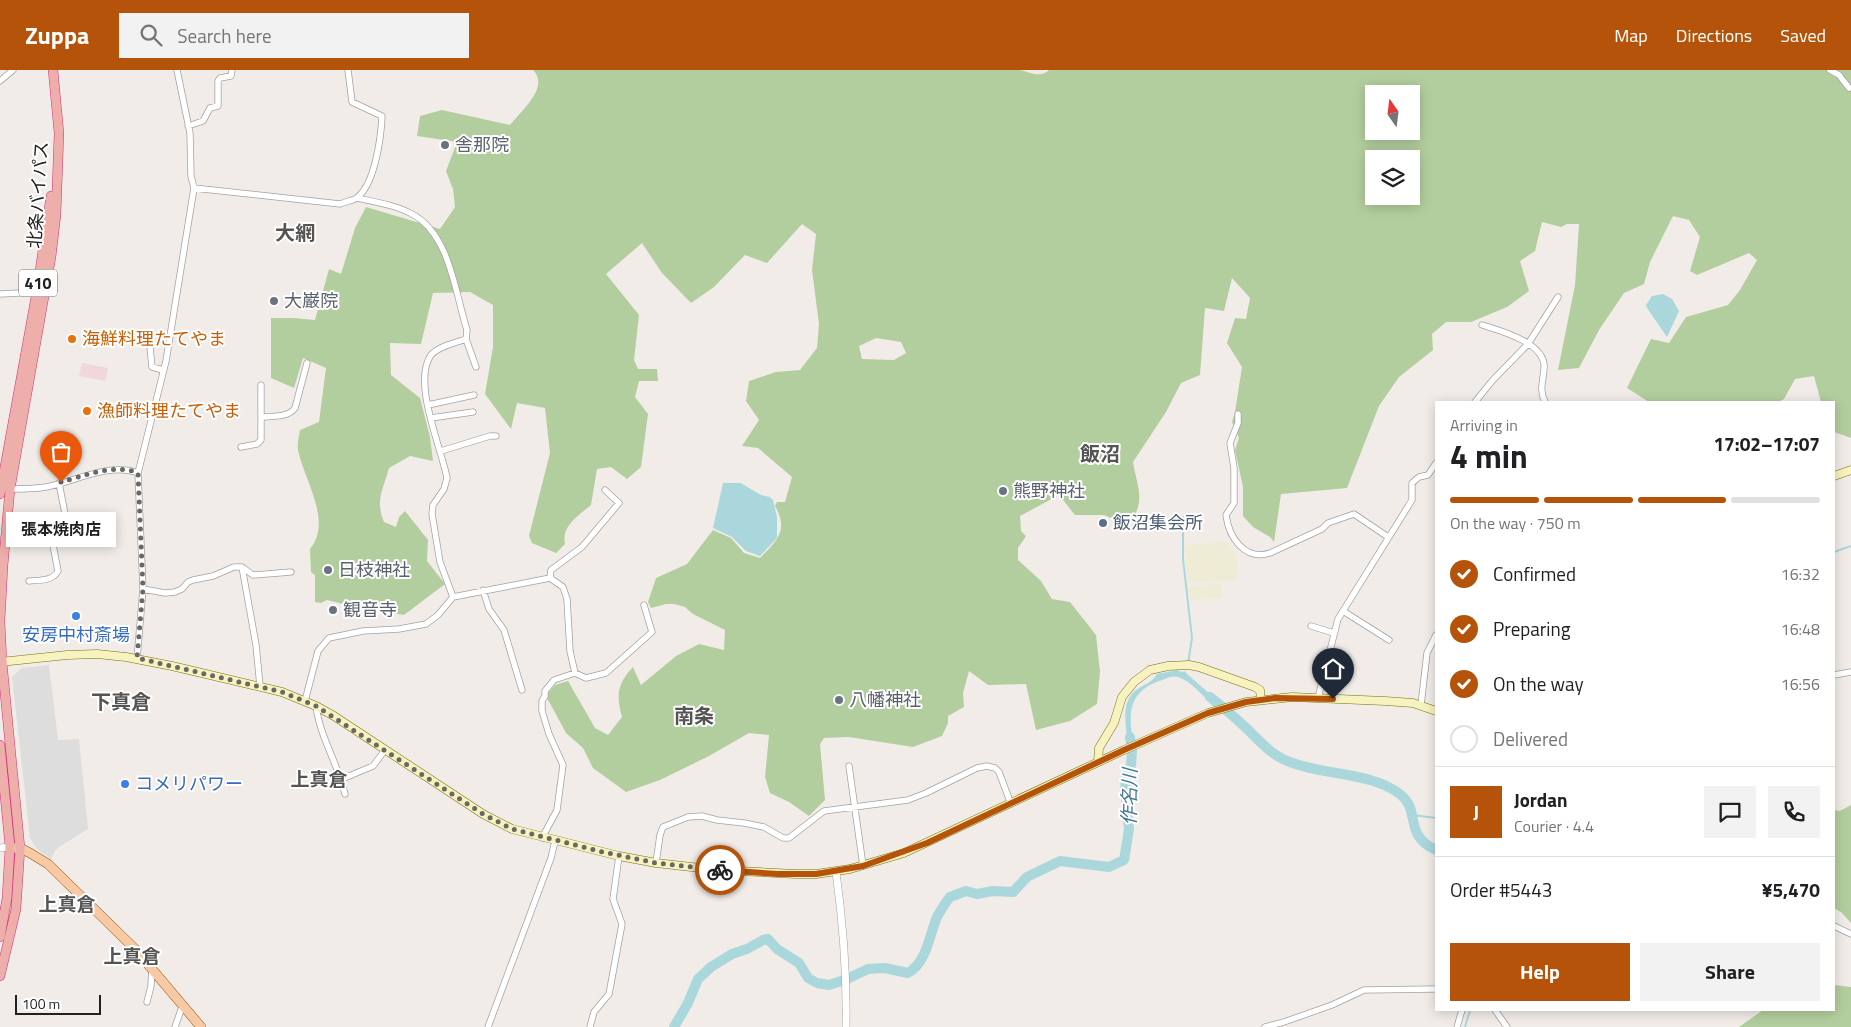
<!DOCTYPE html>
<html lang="en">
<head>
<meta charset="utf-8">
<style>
	body { margin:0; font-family:"Titillium Web","Noto Sans JP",sans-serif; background:#f2f2f2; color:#202124; height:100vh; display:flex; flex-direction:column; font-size:19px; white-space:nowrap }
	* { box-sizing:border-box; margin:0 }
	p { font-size:16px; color:#757577 }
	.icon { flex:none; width:28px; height:28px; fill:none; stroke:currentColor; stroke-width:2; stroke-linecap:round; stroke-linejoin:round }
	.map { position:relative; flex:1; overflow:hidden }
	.side { position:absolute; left:1435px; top:331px; width:400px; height:610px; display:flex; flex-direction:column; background:#fff; border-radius:0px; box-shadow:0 2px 12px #0003 }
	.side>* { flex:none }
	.needle { width:32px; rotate:346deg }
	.fabs { position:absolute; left:1365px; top:15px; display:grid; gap:10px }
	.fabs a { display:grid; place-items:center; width:55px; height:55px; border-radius:0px; background:#fff; box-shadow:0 2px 12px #0003; font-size:25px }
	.scale { position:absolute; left:15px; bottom:12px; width:86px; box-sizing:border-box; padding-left:5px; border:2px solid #212121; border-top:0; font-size:14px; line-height:18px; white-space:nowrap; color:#212121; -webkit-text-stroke:4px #fff; paint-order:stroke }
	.pin { position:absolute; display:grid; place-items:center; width:42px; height:42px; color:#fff; margin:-51px -21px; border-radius:50% 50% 50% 0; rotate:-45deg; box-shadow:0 0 5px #0007 }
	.pin .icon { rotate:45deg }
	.courier { position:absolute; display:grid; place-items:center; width:50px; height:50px; margin:-25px; border:4px solid #b45309; border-radius:50%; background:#fff; color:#222; box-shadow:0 1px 6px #0007 }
	.bubble { position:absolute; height:35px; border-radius:0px; background:#fff; box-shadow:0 2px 12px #0003; font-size:16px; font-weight:700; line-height:35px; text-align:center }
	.overview em { font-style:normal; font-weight:700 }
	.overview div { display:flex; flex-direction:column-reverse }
	.overview { display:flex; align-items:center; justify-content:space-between; height:85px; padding:0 15px }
	h1 { font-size:32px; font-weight:700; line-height:38px }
	.bar { display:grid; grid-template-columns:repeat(4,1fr); gap:8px 5px; align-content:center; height:60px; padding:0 15px }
	.bar i { height:6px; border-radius:4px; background:#e0e0e0 }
	.bar .current { background:#b45309 }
	.bar p { grid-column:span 4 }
	.line { display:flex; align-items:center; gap:12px; padding:0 15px; border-top:1px solid #e0e0e0 }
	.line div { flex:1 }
	.round { display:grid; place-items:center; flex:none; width:52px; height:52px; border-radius:0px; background:#f2f2f2 }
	ol { padding:0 15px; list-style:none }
	li { display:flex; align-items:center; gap:15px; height:55px }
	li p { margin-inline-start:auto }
	li .icon { padding:5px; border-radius:50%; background:#b45309; color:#fff; stroke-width:4 }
	li:last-child { color:#757577 }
	li i { width:28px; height:28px; border:2px solid #e0e0e0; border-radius:50% }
	.action { display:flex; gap:10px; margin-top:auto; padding:10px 15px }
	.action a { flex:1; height:58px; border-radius:0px; background:#b45309; color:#fff; font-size:20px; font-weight:700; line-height:58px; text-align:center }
	.action a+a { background:#f2f2f2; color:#202124 }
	header { display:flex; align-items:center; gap:30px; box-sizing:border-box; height:70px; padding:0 25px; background:#b45309; color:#fff }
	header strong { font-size:24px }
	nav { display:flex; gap:28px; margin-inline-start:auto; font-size:18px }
	.search { width:350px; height:45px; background:#f2f2f2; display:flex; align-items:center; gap:12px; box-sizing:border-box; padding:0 18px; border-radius:0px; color:#757577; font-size:19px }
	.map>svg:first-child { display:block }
	.commercial { fill:#f0d8da }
	.farmland { fill:#eeecd4 }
	.forest { fill:#b3ce9e; fill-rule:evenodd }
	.parking { fill:#ddd }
	.water { fill:#aad7dc }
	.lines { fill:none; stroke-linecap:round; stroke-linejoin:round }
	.stream { stroke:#aad7dc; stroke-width:2 }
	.river { stroke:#aad7dc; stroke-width:10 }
	.minor-casing { stroke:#a2a2a2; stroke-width:7 }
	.tertiary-casing { stroke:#a2a2a2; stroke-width:8 }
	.secondary-casing { stroke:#75720a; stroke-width:9 }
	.primary-casing { stroke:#965307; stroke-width:10 }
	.trunk-casing { stroke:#d3307e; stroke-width:10 }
	.minor { stroke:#fff; stroke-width:5.5 }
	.tertiary { stroke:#fff; stroke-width:7 }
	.secondary { stroke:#f7f2bf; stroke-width:8 }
	.primary { stroke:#f8c9a5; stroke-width:9 }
	.trunk { stroke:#eeaea9; stroke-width:9 }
	.done { stroke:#6a6867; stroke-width:5; stroke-dasharray:0 9 }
	.route { stroke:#b45309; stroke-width:6 }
	.worship-dot { fill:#6b7280; stroke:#fff; stroke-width:2 }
	.food-dot { fill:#e8710a; stroke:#fff; stroke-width:2 }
	.service-dot { fill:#5c6f8a; stroke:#fff; stroke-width:2 }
	.shop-dot { fill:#3f7fe0; stroke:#fff; stroke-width:2 }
	.labels { text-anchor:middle; stroke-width:4; stroke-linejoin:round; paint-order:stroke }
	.shield { fill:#fff; stroke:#646464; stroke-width:1 }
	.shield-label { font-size:16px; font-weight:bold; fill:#212121 }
	.worship-label { font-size:18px; fill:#5b616d; stroke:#fff; text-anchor:start }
	.street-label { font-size:18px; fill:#212121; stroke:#fff }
	.food-label { font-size:18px; fill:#c56008; stroke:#fff; text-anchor:start }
	.service-label { font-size:18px; fill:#4e5e75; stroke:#fff; text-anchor:start }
	.shop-label { font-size:18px; fill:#366cbe; stroke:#fff }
	.neighbourhood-label { font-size:19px; font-weight:bold; fill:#545454; stroke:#fff }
	.water-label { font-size:19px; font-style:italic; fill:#477996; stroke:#fff }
	.quarter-label { font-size:20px; font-weight:bold; fill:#545454; stroke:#fff }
</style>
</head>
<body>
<header>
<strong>Zuppa</strong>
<div class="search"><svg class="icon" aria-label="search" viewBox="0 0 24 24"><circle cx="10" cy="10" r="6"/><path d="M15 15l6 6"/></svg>Search here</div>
<nav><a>Map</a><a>Directions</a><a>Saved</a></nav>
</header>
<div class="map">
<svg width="1851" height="957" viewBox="0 0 1851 957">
	<rect width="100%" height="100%" fill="#f1ece8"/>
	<path class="commercial" d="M82,293L108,298L105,311L79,306Z"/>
	<path class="farmland" d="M1228,472L1230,477L1236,484L1238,506L1232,510L1188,512L1184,477L1192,474Z
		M1221,514L1222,528L1191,530L1188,518L1191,516Z"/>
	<path class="forest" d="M533,0H1021C1031,3 1041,8 1049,0H1851V368L1834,362V332H1821L1814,306L1795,309L1784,329L1778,332H1649L1627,318L1651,269L1669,273L1686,247L1728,235L1740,220L1757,190L1749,183L1697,205L1690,201L1700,167L1689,150L1673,146L1650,192L1644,214L1624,223L1599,260L1579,298L1558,300L1575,215L1579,154H1567L1561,157L1542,152L1535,181L1520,191L1529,221L1507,237L1471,252H1446L1432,264L1433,280L1399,307L1379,336L1347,418L1281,424L1274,472L1270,467L1253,457L1243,446V417L1235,380L1239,368L1232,352L1235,342L1242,297L1227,273L1235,248L1246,249L1250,228L1232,208L1224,241L1205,238L1200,305L1181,313L1166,342L1133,392C1138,421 1146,429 1129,456L1104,445H1075L1059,425L1020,446L1021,461L1026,466L1018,478V490L1041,511L1052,529L1070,532L1096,565L1100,602L1097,634L1070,651L1036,660L1026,614L988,615L969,601L963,623L964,637L948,646V653L942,666L913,677L849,667L824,668L820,674L825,730L809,746L789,732L770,723L765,707L769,665L749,663L709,686L660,710L626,722L593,698L583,678L566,663L546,626L555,615L568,611L595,658L608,665L622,647C616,625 617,614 633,597L641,615L676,586L699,574L724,580L725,560L693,544L685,537L674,534H666L651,538L648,532L656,508L687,494L713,460L731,468L744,483L760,488C777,471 789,460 775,436L777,432H785L792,407L758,378L742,376L759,350L746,331L749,311L776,302L800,300L817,278L819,254L812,200L816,164L802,154L767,193L745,185L714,217L691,233L662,203L642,173L606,204L639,245L634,290L638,299H657L658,311H639L635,327L648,344L641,397L627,409L611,397L597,399L591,435C579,445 561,456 565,474L556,483L532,473L529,466L550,383L545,338L517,333L511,359L485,324L493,277V235L470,222L433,223L421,274L390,273L391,305L420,328L430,367L433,391L410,386L389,398C383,420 375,431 384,452L396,457L399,447L405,441L428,470L427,491L445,514L404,545L351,536L327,530L321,533L315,532V505L311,502L310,479C333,451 304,410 298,380C297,374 299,366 300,360L319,352L326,298L303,288L294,318L271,308V248H293L315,250L329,199L341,204L355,158L366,137L440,159L455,137L453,119L446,101L457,72L417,66L420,46L442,40L510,55C521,41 550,17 533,0ZM1374,24H1411V61H1374ZM1374,89H1411V126H1374ZM876,268L901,272L906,283L894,290L862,289L859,276Z
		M1851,735V853L1841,842L1834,838V740L1840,741Z
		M1834,915L1851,917V957H1739L1763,940H1834Z"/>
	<path class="parking" d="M49,595L58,670L79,669L88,759L59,777L55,781L51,789L37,779L30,768L12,607L22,598Z"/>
	<path class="water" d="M1663,224L1672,229L1679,241L1667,267L1647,238L1646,235L1652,226Z
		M723,413H741L754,421L761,425L770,427L773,430L777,447V468L760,486L746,481L732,467L713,458Z
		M1177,600L1182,602L1185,601L1186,603L1211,625L1214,626L1222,633L1213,636C1203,626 1191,611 1178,607C1171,605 1166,609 1159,611C1129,622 1128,643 1133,671L1128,673C1126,657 1120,632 1136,620C1143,615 1153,612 1157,604Z"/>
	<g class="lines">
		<path class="stream" d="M1183,447V489L1192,568L1188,594
			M1834,482L1851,476
			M1413,745L1436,748
			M1465,957L1470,940"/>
		<path class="river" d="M1210,627C1222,636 1233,646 1244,656C1257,668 1269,683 1285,690C1320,706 1372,701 1401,725C1421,741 1403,765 1436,780
			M674,957L688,933L698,909L711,897L732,884L747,879L763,870L768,869L777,879L799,893L808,908L817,913L829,915L847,909L868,899L885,898L908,903C927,892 929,866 937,847C941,840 945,833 950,827L966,821L977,824L993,821L1013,822L1027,807L1060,791L1109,797L1124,790L1129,759L1125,722L1126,707L1131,695L1132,681L1130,667"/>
		<g class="minor-casing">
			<path id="minor" d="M1830,0L1839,5L1849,18
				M0,11L13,0
				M188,56L203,51L210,38L218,36V11L220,8L231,6L232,0
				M194,118L340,134C345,132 350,131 355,129C375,117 381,67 382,46L352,32L348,0
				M357,128C375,132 395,135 412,144C450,164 455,223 467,260L466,269L476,297
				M0,224L40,222
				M1482,255C1501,261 1547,273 1544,299C1543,312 1539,320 1545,332
				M150,277L152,297L163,300
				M1475,332L1492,311L1528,274L1558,227
				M428,335L474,325
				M1238,344V353L1230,373L1234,398V433L1226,445C1229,468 1245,491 1270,483L1322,459L1328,453L1354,444L1388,467
				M261,347C272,346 288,348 295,338L307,293
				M431,348L473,342
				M241,377L257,374L261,370V315
				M441,381L490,366H496
				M10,419C22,419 34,419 46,417C73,412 110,392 138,403
				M242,497L256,575L260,616
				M550,508L551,500L582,477L619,433L605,420
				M29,511C40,510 53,511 58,501L51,465L67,461L68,459L59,413
				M143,519L165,523L175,522L182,519L188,512L193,510L213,506L234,497H242L253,505L291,502
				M483,520L489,539L504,560L522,620
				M453,527L440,492L432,444L433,435L444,419L447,408C441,377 412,312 431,285C438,276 456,273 466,269
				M1343,541L1389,570
				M1311,556L1334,563
				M137,589L143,519L138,403L166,291L194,118L191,106L190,63L177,0
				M1834,605L1851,602
				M1318,628L1338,549L1412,430V413L1419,407L1428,405L1436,393
				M305,631L318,581L329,568L363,561L399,559L426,554L438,545L453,527L550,508L563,517L567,529L570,581L575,603
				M1421,635L1427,583L1436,565
				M316,636C320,667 338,694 345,724
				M849,696L863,796
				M342,709L373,696L385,680
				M542,768L557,740L563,695L549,664L542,641V631L545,626V621L554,610L575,603L586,608L606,603L652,562L644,535
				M656,793L660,765L663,757L688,747L702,746L717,750L744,753L764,757L783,768H789L824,741L908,730L926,723L977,698L987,696L995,698L999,702L1011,734
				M1834,856L1851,864
				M147,932L151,916L152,899
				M1495,940L1507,957
				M175,957L183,934
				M488,957L551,788L555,771
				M590,957L594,942L609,924L622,854L613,829L619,786
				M1265,957L1284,952L1332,935L1364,920L1436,919
				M1457,957L1462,940"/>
		</g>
		<g class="tertiary-casing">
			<path id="tertiary" d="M0,778L10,777
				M836,802C843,853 847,905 846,957"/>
		</g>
		<g class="secondary-casing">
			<path id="secondary" d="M1834,406L1851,400
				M0,592L67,585L97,584L126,587L172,596L282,622L316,636L334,646L483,744L512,759L619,786L656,793L718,800L796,804H816L850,799L904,783L1124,680L1208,643L1246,632L1292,627L1385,631L1413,633L1436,641
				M1098,692L1099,678L1114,653L1122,627L1134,612L1150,600L1168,596L1189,595L1199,597L1255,617L1260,620L1261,630"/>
		</g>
		<g class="primary-casing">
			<path id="primary" d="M14,778H20L30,783L48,794L135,879L201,957"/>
		</g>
		<g class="trunk-casing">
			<path id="trunk" d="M0,424L37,221L51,126
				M0,675L10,777L7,828L0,867
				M0,906L16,839L20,778L2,592L0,551L3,496L10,419L51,187L56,145L59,63L53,0"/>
		</g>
		<use href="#minor" class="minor"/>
		<use href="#tertiary" class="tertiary"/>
		<use href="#secondary" class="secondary"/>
		<use href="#primary" class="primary"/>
		<use href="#trunk" class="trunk"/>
	</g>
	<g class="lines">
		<path class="done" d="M61,412C84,406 115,393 138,403L143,519L137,588L282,622L316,636L483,744L512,759L603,782L656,793L720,800"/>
		<path class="route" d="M720,800L778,804H816L863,796L927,773L1124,680L1208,643L1246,632L1275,628L1333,629"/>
	</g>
	<g class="worship-dot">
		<circle cx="445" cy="75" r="5"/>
		<circle cx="274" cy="231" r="5"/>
		<circle cx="1003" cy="421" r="5"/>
		<circle cx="328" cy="500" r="5"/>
		<circle cx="333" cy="540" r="5"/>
		<circle cx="839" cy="630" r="5"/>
	</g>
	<g class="food-dot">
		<circle cx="72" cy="269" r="5"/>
		<circle cx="87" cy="341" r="5"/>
	</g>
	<circle class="service-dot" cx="1103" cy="453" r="5"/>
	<g class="shop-dot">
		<circle cx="76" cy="546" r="5"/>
		<circle cx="125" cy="714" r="5"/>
	</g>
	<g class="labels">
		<rect class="shield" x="19" y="199.5" width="38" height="27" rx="4"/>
		<g class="shield-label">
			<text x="38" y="219">410</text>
		</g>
		<g class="worship-label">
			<text x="455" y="81">舎那院</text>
			<text x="284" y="237">大巌院</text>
			<text x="1013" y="427">熊野神社</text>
			<text x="338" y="506">日枝神社</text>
			<text x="343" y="546">観音寺</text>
			<text x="849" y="636">八幡神社</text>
		</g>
		<g class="street-label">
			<text transform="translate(38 125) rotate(-86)" y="6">北条バイパス</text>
		</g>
		<g class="food-label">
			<text x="82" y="275">海鮮料理たてやま</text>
			<text x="97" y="347">漁師料理たてやま</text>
		</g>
		<g class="service-label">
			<text x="1113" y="459">飯沼集会所</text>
		</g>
		<g class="shop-label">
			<text x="76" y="571">安房中村斎場</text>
			<text x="135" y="720" text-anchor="start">コメリパワー</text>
		</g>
		<g class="neighbourhood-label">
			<text x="319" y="716">上真倉</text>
			<text x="67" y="841">上真倉</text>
			<text x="132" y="893">上真倉</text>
		</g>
		<g class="water-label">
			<text transform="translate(1129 727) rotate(-89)" y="7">作名川</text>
		</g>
		<g class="quarter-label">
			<text x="295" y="170">大網</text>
			<text x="1100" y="391">飯沼</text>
			<text x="121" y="639">下真倉</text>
			<text x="694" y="653">南条</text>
		</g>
	</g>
</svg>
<div class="fabs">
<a><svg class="needle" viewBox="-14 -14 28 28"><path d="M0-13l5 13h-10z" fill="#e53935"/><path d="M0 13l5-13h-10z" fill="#757577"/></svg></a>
<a><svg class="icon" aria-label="layers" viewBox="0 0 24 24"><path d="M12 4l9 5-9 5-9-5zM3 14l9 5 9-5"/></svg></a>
</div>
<div class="scale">100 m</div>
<div class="pin" style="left:61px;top:412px;background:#ea580c"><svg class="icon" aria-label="bag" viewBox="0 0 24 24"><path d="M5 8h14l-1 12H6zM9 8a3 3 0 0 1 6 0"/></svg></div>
<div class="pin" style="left:1333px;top:629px;background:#1f2937"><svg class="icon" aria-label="home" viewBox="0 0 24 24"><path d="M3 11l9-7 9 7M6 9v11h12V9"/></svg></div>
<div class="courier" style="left:720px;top:800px"><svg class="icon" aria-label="bike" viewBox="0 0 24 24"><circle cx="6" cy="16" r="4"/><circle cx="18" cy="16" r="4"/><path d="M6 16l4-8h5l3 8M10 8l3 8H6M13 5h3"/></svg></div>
<div class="bubble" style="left:6px;top:442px;width:110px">張本焼肉店</div>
<section class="side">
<div class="overview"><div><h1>4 min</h1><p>Arriving in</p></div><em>17:02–17:07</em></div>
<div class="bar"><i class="current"></i><i class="current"></i><i class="current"></i><i></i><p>On the way · 750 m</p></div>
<ol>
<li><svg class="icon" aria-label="check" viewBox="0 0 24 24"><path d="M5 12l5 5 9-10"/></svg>Confirmed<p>16:32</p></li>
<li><svg class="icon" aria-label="check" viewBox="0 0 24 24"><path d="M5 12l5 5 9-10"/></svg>Preparing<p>16:48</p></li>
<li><svg class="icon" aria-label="check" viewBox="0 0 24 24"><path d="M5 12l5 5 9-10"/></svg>On the way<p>16:56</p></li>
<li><i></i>Delivered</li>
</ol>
<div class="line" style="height:90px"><b class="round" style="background:#b45309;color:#fff">J</b><div><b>Jordan</b><p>Courier · 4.4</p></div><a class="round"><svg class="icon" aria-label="chat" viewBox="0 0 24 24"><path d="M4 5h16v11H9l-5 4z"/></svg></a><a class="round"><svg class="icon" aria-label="phone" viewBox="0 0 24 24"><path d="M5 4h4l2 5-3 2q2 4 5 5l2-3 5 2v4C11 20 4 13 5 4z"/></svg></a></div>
<div class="line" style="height:65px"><div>Order #5443</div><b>¥5,470</b></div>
<div class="action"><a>Help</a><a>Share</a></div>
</section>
</div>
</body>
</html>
